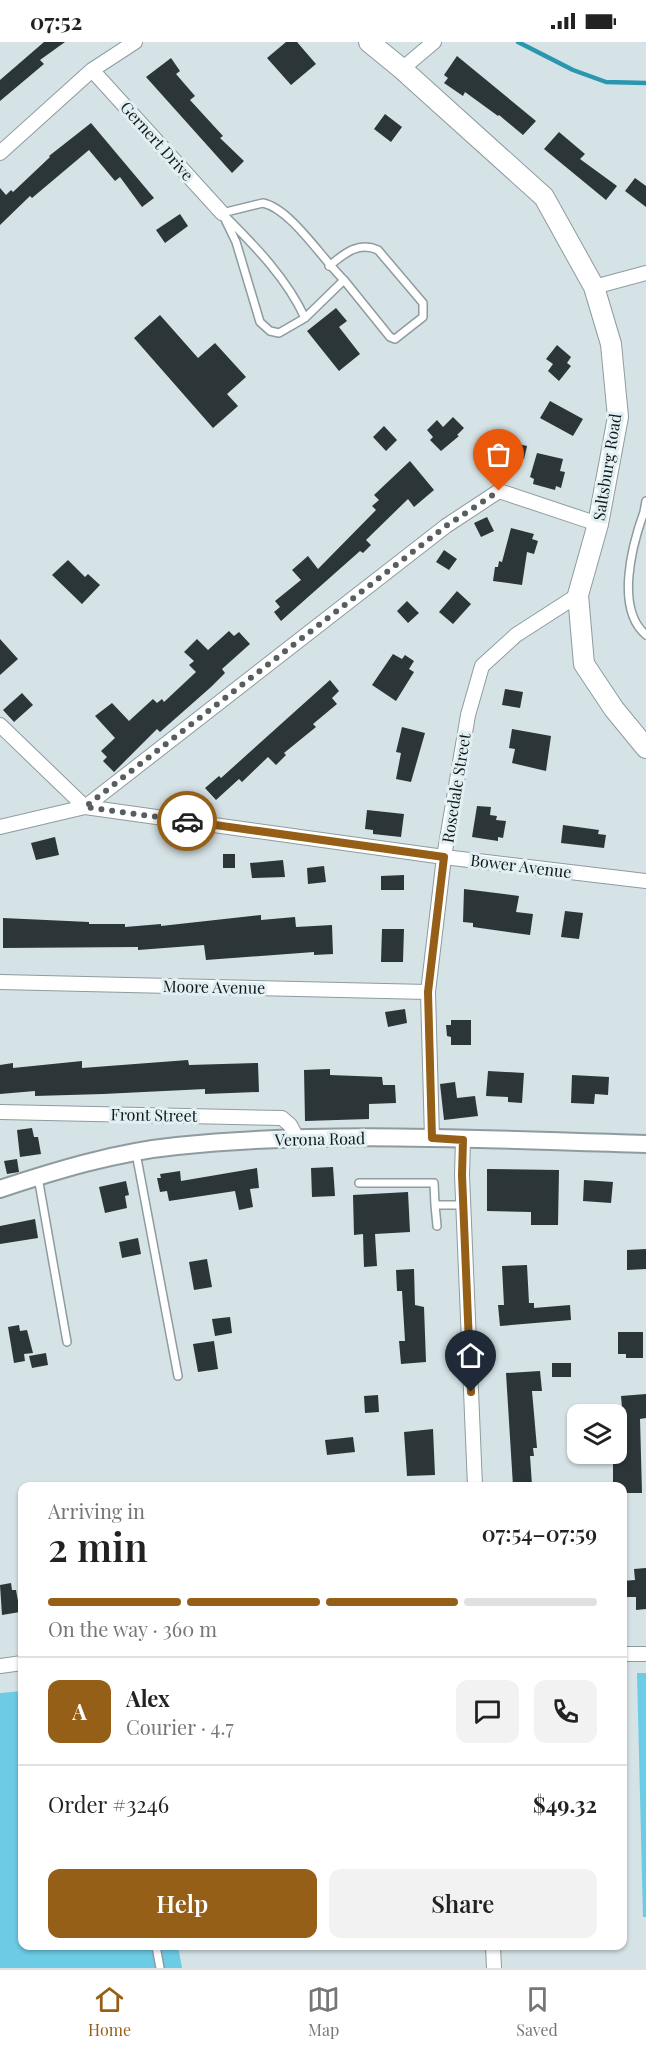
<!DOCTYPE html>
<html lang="en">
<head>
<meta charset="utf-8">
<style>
	body { margin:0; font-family:"Playfair Display",serif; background:#f2f2f2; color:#222; height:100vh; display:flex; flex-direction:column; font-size:22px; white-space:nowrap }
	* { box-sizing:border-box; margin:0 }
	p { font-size:20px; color:#767676 }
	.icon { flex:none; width:33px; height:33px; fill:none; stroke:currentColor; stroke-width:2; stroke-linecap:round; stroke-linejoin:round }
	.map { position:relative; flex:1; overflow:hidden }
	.sheet { position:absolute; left:18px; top:1440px; width:609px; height:468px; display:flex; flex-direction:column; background:#fff; border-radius:12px; box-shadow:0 2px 4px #0004 }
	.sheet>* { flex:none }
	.tools { position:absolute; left:567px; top:1362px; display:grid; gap:12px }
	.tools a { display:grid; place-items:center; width:60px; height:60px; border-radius:12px; background:#fff; box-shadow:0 2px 4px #0004; font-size:30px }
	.pin { position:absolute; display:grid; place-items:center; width:51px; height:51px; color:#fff; margin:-62px -26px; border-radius:50% 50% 50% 0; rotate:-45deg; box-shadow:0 0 6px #0007 }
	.pin .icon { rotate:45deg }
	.courier { position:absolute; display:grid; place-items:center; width:60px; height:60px; margin:-30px; border:4px solid #955f17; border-radius:50%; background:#fff; color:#222; box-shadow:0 2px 8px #0007 }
	.head em { font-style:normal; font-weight:600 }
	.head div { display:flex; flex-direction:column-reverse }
	.head { display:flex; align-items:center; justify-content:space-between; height:102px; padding:0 30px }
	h1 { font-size:39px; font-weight:600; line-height:45px }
	.bar { display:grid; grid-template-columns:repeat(4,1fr); gap:9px 6px; align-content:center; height:72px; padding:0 30px }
	.bar i { height:8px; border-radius:4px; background:#e0e0e0 }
	.bar .on { background:#955f17 }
	.bar p { grid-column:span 4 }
	.line { display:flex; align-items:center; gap:15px; padding:0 30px; border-top:2px solid #e0e0e0 }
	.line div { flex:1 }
	.round { display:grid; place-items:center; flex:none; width:63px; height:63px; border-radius:12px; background:#f2f2f2 }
	.primary-button { display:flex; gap:12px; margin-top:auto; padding:12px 30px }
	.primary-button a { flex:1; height:69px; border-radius:12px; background:#955f17; color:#fff; font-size:24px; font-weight:600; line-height:69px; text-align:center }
	.primary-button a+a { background:#f2f2f2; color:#222 }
	.status { display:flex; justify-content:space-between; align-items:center; height:42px; padding:0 30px; background:#fff; direction:ltr }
	.status svg { height:16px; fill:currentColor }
	.menu { display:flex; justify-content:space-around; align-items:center; height:84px; border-top:2px solid #e0e0e0; background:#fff; font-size:16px; color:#767676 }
	.menu a { display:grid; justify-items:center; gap:3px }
	.menu .on { color:#955f17 }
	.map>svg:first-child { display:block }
	.green { fill:#6ccbe5 }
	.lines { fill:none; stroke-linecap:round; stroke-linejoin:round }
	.stream { stroke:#2a96af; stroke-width:4.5 }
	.building { fill:#2c3639 }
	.service-casing { stroke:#8e9b9f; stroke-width:10 }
	.minor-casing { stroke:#8e9b9f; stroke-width:16 }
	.tertiary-casing { stroke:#8e9b9f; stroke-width:20 }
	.secondary-casing { stroke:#8e9b9f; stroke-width:22 }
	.service { stroke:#fff; stroke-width:7 }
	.minor { stroke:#fff; stroke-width:14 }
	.tertiary { stroke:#fff; stroke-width:16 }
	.secondary { stroke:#fff; stroke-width:20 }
	.done { stroke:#565e61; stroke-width:6; stroke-dasharray:0 10.8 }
	.route { stroke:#955f17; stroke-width:8 }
	.labels { text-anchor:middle; stroke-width:6; stroke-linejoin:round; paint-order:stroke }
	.street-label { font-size:16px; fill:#121719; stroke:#e2f0f4 }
</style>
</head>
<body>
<div class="status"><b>07:52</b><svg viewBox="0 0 49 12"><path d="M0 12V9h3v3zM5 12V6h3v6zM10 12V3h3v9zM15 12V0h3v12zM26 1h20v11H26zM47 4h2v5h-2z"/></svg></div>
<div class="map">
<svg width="646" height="1926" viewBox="0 0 646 1926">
	<rect width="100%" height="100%" fill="#d5e2e6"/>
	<path class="green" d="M637,1631H646V1875H643Z
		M22,1649V1904H178L182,1926H0V1651Z"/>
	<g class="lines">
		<path class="stream" d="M518,0L573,28L606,40L646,41"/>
	</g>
	<path class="building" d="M44,0H65L40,18L44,22L0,59V38Z
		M286,0H297L316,22L291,43L267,16Z
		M457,14L536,79L523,93L499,73L498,74L465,50L463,54L444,41L448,36L444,33Z
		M171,16L180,29L176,32L195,54L190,58L223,94L220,96L244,119L232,131L146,35Z
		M385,72L402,85L391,100L374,87Z
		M91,81L154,156L142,165L120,135L115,139L89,108L32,156L30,154L0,183V146L6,153L11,148L13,150L50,115L49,114Z
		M559,90L585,112L580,117L617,144L606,158L544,107Z
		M635,136L646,144V165L625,149Z
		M180,172L188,184L165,201L156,188Z
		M336,266L347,279L339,285L360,312L339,329L307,289Z
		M160,273L198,316L215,301L246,335L227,352L238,364L213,386L134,296Z
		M557,303L571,315L567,321L571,324L559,339L548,329L553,322L546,317Z
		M550,359L583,377L573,394L540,376Z
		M453,375L464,386L457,393L459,394L441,409L430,398L433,395L427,388L437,378L443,385Z
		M384,384L397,398L386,409L373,395Z
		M510,400L527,404L524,417L506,413Z
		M537,411L563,417L560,429L565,430L561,446L556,444L555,448L533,442L534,437L530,435Z
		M410,419L434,448L414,465L408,457L366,498L371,503L363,511L360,509L281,579L274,570L280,565L275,559L301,538L292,528L308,514L318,527L376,468L372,464L379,458L374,453Z
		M487,475L494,489L481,495L474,481Z
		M511,486L534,492L532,497L538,499L534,512L527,510L522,543L493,539L495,525H498L499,519L502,520Z
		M444,508L457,517L449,528L436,520Z
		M68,518L85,535L88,532L100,543L82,562L52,533Z
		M457,549L471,562L453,582L439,570Z
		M407,559L419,571L408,581L397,569Z
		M229,589L234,594L239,590L250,602L222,627L225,631L211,645L160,690L157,687L114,730L103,719L107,715L101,709L115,696L95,674L112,661L129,679L153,657L157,661L162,657L164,660L196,630L189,623L194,619L184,610L197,597L208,608Z
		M0,597L18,617L0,633Z
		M393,612L402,617L405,613L414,619L409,627L414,630L396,659L372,643Z
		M330,638L339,649L332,656L337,662L313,682L316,685L284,711L286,713L276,723L268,715L242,740L239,737L216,758L205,746L219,734L221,736Z
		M505,647L523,650L520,666L502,663Z
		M22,651L33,663L14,680L3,668Z
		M402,685L425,691L411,740L396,737L401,711L396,710Z
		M512,687L551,694L546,729L512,721L515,707L509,706Z
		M477,764L491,765L490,773L497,774L496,778L506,779L503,796L498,795V799L472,795Z
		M367,768L404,772L401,795L373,792V788L365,787Z
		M563,783L599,788L598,792L606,793L604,806L561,801Z
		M55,795L59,813L36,818L31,801Z
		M223,812H235V826H223Z
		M283,818L285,835L252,836L250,821Z
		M324,824L326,840L308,842L307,826Z
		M404,833V848H381V834Z
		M464,847L519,854L516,870L533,872L530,893L473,885V881L463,880Z
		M565,869L583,871L579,897L561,895Z
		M261,873V878L295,875L296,885L332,883L333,912L314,913V910L206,918L204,903L138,908V905L3,906V876L89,880V882H125V885L161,882V884Z
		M382,887H404L403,920H381Z
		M405,967L407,981L388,985L385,970Z
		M451,978H471V1003H451V995L447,994L446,983H451Z
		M188,1018L189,1023L258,1021L259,1050L205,1052V1047L103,1052L35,1054V1049L0,1052V1023L13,1021V1026L82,1019V1026Z
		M330,1027V1033L382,1035L383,1043H395L396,1061L369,1062V1077L305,1079L304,1028Z
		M488,1029L524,1031L522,1061L508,1060V1055L486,1054Z
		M572,1033L609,1035L608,1053L595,1052L594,1062L571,1061Z
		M455,1040L457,1056L475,1054L478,1074L444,1078L440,1042Z
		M32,1086L34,1095H38L41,1112L20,1115L17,1088Z
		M17,1117L19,1130L7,1132L4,1119Z
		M333,1125L335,1154L312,1155L311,1126Z
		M257,1126L259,1146L250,1147L253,1165L239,1168L235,1149L169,1159L167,1149L160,1150L157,1136H161L160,1132L180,1129L181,1139Z
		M487,1127L559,1128L558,1183H531V1170L487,1169Z
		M584,1138L613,1140L611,1161L583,1159Z
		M126,1139L129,1153L125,1154L127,1166L105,1171L99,1145Z
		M408,1150L410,1190L375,1192L377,1224L364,1225L363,1192L354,1193L353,1153Z
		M35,1177L38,1196L0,1202V1184Z
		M138,1196L141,1212L122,1216L119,1200Z
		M646,1207V1227L627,1228V1208Z
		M207,1217L212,1245L194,1248L189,1220Z
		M527,1223L529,1261H534V1266L570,1263L571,1278L500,1284L498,1263H504L502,1224Z
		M414,1227L415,1263L424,1265L426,1320L401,1322L399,1299H405L402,1249H397L396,1228Z
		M230,1275L232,1291L215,1294L212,1277Z
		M19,1283L20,1289L27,1288L33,1311L24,1312L25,1319L14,1321L8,1285Z
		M618,1290H643V1316H626V1312H618Z
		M214,1299L218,1327L198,1330L193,1302Z
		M46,1311L48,1323L32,1326L29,1314Z
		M552,1321H571V1335H552Z
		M540,1329L542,1349H532L537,1406H533L534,1414H530L532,1443L513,1444L506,1331Z
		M646,1352V1376L640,1377L642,1451H622V1444H613V1412H616V1389H624L621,1354Z
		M378,1353L379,1370L365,1371L364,1354Z
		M433,1387L435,1433L407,1434L404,1390Z
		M353,1395L355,1410L327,1413L325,1398Z
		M646,1526V1567L636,1568V1555H622V1539L635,1538L634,1527Z
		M11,1541L12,1548H16L20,1570L2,1573L0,1543Z"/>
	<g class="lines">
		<g class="service-casing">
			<path id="service" d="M263,161C291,167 322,217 344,238L305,276L279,291L270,289L260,280L236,200L222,171Z
				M226,175C256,205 287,237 305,276
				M329,224C344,212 358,199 378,208L423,261V275L395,297L390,295L344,238
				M646,459L644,470L646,472
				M644,470C632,503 615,567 646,593
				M136,1111L178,1334
				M38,1135L67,1300
				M359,1141H434L435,1163H463
				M435,1163L437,1184
				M156,1904L160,1926"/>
		</g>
		<g class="minor-casing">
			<path id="minor" d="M402,27L434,0
				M92,28L222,171
				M0,111L92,28L135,0
				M594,245L646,231
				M0,683L85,765L444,815L646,839
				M0,785L85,765L446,484L499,449L598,482
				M0,940L428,950
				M0,1070L282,1076L290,1083L297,1096
				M432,1096L428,950L444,815L468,673L482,624L516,593L578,553
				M463,1098L462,1133L475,1444
				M622,1612H646
				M0,1624L22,1621
				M493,1904L494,1926"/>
		</g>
		<g class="tertiary-casing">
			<path id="tertiary" d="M0,1147C57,1128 117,1110 177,1104C332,1088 490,1098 646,1102"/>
		</g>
		<g class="secondary-casing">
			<path id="secondary" d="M369,0L402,27L544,155L594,245L611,302L618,375L598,482L578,553L584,622L614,667L646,706"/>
		</g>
		<use href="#service" class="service"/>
		<use href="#minor" class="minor"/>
		<use href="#tertiary" class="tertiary"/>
		<use href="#secondary" class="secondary"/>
	</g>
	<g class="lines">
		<path class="done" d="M187,779L85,765L446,484L499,449"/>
		<path class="route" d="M187,779L444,815L428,950L432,1096L463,1098L462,1133L471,1350"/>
	</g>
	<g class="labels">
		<g class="street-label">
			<text transform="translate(157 99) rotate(48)" y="6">Gernert Drive</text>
			<text transform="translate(607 425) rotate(-81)" y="6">Saltsburg Road</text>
			<text transform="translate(456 746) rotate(-81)" y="6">Rosedale Street</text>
			<text transform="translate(521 824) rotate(7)" y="6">Bower Avenue</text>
			<text transform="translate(214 945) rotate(1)" y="6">Moore Avenue</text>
			<text transform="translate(154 1073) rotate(1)" y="6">Front Street</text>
			<text transform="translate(320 1097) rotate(-1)" y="6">Verona Road</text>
		</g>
	</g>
</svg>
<div class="tools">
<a><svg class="icon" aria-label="layers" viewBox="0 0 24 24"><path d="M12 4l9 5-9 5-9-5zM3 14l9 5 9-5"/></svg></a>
</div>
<div class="pin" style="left:499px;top:449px;background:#ea580c"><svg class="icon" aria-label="bag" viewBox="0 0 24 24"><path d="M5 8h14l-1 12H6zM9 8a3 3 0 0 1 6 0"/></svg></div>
<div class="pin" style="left:471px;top:1350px;background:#1f2937"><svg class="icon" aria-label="home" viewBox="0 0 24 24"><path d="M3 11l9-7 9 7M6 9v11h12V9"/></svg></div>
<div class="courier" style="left:187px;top:779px"><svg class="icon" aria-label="car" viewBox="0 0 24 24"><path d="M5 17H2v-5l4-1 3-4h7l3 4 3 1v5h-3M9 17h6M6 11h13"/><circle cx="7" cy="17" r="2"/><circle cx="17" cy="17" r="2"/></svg></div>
<section class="sheet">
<div class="head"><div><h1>2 min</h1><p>Arriving in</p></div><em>07:54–07:59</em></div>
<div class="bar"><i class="on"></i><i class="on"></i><i class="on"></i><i></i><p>On the way · 360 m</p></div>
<div class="line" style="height:108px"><b class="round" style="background:#955f17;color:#fff">A</b><div><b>Alex</b><p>Courier · 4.7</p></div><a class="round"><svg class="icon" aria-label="chat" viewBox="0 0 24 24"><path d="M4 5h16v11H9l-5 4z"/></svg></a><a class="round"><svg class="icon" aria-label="phone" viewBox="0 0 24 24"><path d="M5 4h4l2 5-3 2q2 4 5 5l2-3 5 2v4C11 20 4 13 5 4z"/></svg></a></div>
<div class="line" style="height:78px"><div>Order #3246</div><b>$49.32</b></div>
<div class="primary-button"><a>Help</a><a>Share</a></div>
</section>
</div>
<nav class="menu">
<a class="on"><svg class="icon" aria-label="home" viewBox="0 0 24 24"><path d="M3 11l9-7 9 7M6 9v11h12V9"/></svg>Home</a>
<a><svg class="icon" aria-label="map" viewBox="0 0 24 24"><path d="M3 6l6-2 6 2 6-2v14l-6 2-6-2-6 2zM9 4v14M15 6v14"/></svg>Map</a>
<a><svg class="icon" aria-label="saved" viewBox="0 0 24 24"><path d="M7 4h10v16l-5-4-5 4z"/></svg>Saved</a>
</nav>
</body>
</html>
